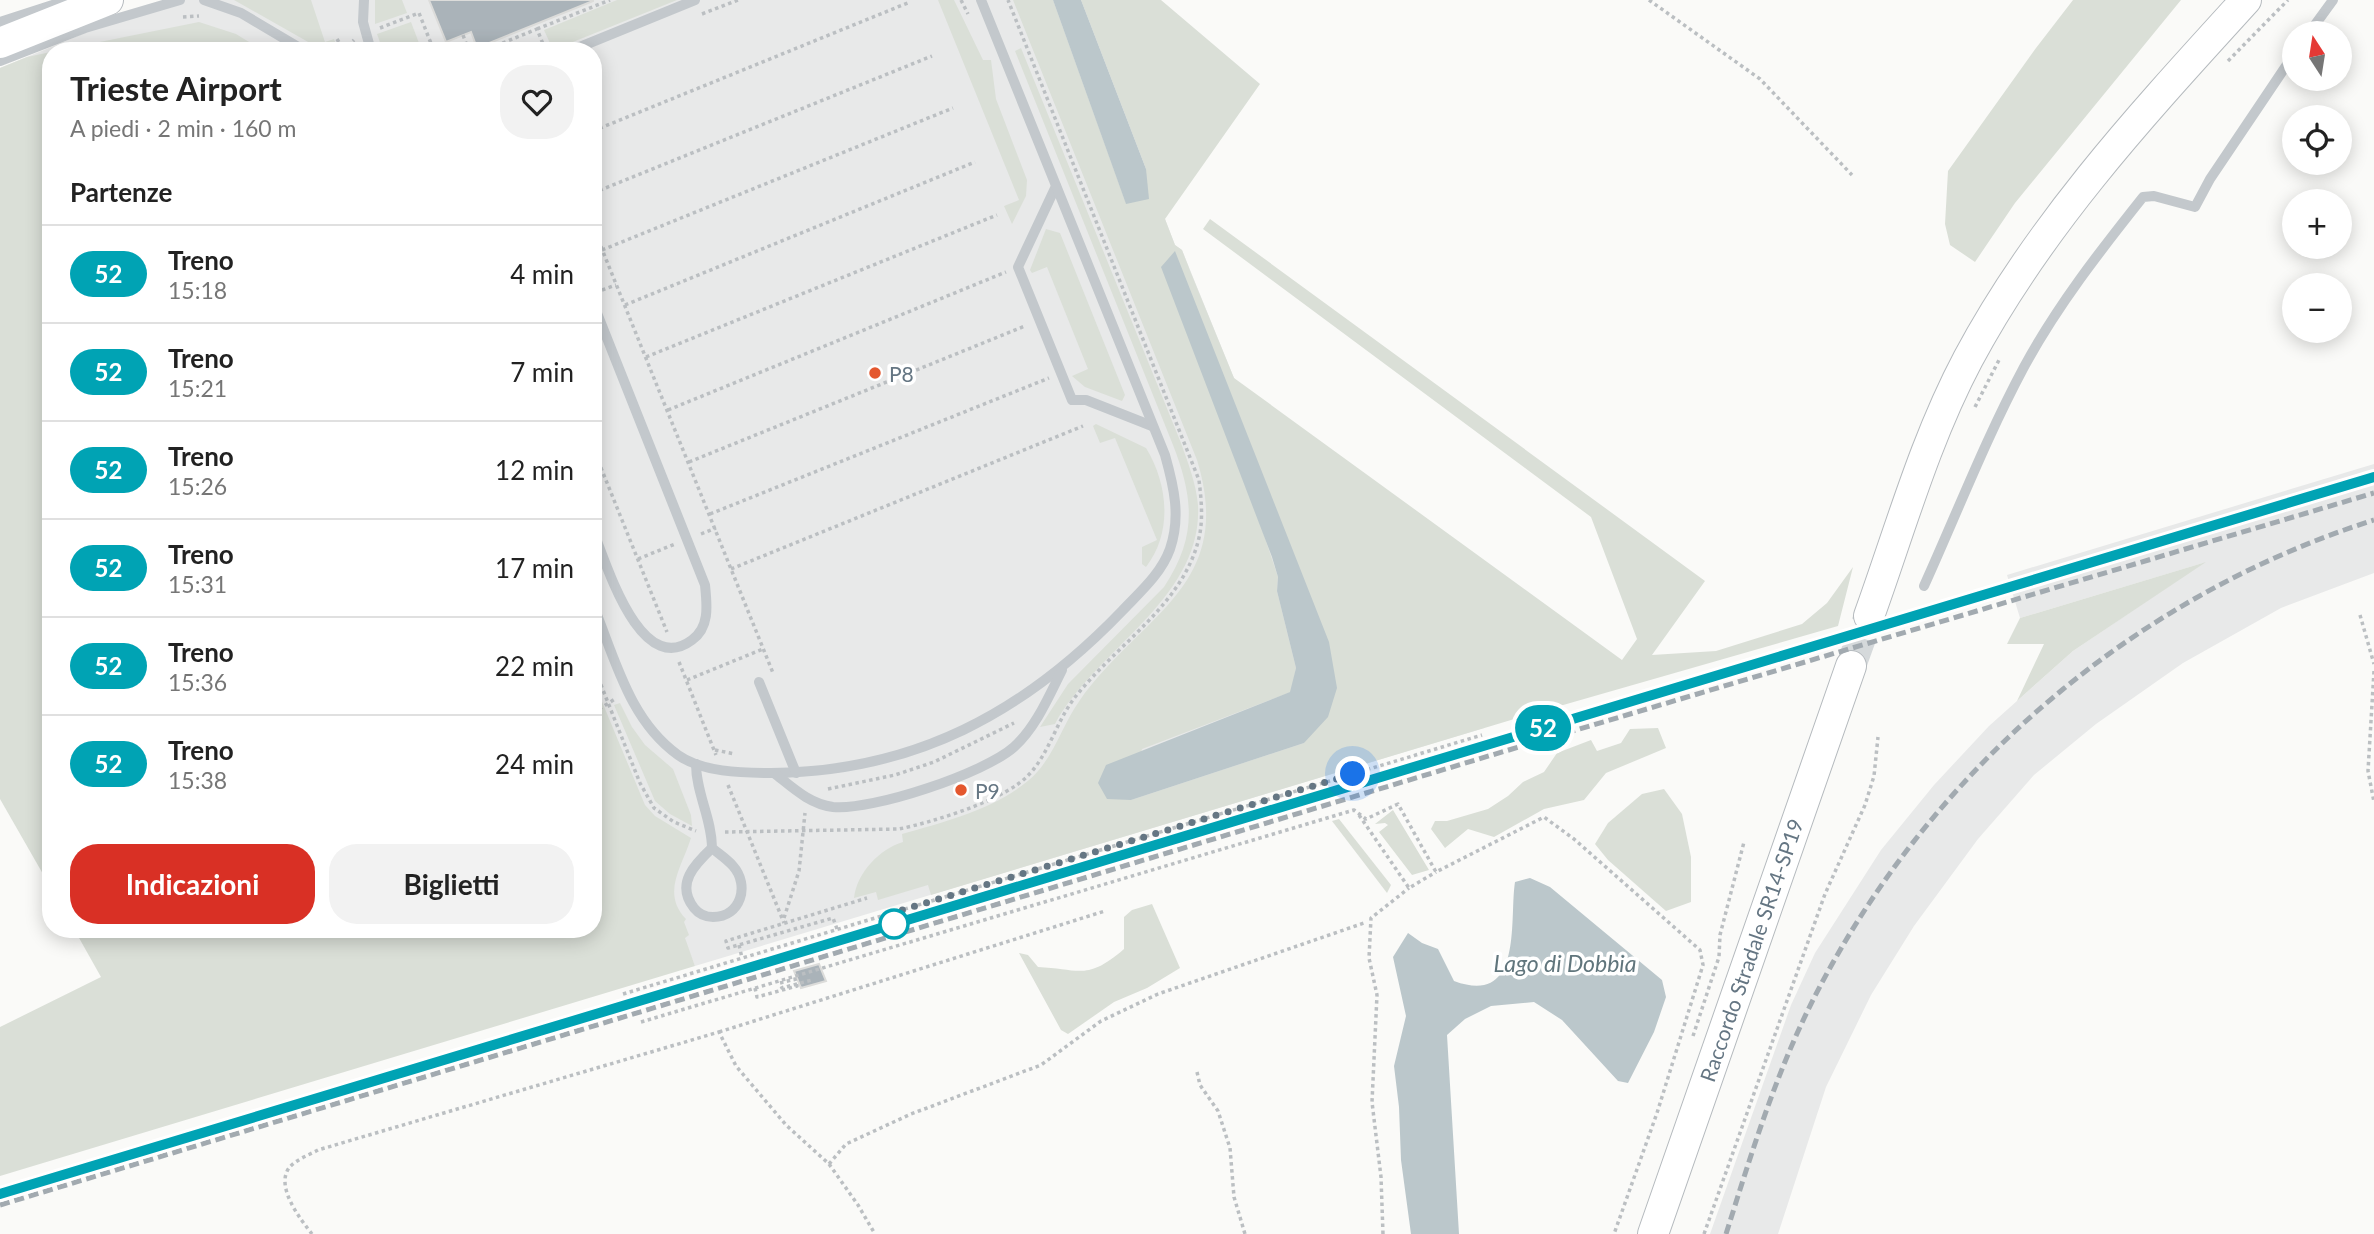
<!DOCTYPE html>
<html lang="it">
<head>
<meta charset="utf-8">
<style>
  :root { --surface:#fff; --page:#f2f2f2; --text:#222; --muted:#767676; --line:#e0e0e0; --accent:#d93025 }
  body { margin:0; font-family:Lato,sans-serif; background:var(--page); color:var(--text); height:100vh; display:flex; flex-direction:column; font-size:26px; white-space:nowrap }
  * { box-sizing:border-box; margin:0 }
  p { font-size:23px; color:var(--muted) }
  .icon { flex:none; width:38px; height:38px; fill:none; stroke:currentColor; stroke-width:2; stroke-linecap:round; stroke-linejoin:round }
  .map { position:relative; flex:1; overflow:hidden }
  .drawer { position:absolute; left:42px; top:42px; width:560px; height:896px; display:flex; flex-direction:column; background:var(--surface); border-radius:28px; box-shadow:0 4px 18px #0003 }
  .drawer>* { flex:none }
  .badge { padding:0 14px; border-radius:23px; font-size:24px; line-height:46px }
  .needle { width:46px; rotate:348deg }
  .buttons { position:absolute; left:2282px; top:21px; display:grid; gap:14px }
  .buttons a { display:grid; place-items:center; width:70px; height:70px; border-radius:50%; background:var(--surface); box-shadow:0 4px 18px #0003; font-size:35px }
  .you { position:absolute; width:35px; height:35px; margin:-18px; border:5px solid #fff; border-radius:50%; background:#1a73e8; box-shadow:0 0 0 10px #1a73e833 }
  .map>.badge { position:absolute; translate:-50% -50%; box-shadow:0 0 0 4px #fff }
  h2 { padding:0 28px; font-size:26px; line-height:63px }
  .round { display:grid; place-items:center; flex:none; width:74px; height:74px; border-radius:28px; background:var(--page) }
  .headline { display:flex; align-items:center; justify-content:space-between; height:119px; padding:0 28px }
  h1 { font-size:33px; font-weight:700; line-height:52px }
  .action { display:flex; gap:14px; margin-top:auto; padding:14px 28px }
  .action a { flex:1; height:80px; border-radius:28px; background:var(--accent); color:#fff; font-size:28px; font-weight:700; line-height:80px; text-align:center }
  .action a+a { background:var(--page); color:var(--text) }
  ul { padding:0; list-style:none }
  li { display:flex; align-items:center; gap:21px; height:98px; padding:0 28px; border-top:2px solid var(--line) }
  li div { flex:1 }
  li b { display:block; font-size:26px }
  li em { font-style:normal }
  li .badge { min-width:77px; font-weight:700; text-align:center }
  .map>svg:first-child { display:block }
  .built { fill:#e8e9e9 }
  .green { fill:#dadfd7; fill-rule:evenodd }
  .water { fill:#bbc7cb }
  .building { fill:#aab3b9; stroke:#dcdcda; stroke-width:2 }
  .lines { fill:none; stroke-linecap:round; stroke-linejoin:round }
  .primary-tunnel { stroke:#d5d9db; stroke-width:30; stroke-dasharray:30 15; stroke-linecap:butt }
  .primary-casing { stroke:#b5babe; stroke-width:32 }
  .path { stroke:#bbbfc2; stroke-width:3.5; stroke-dasharray:3.5 3.5; stroke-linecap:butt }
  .lane { stroke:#c3c8cc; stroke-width:10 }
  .primary { stroke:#fff; stroke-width:30 }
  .rail { stroke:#a2aab0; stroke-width:5; stroke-dasharray:10 5; stroke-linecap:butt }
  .line-casing { stroke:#fff; stroke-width:16 }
  .line { stroke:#00a3b4; stroke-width:10 }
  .walk { stroke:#657683; stroke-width:7; stroke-dasharray:0 12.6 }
  .poi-dot { fill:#e4572e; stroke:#fff; stroke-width:2.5 }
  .stop-dot { fill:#fff; stroke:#00a3b4; stroke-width:3.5 }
  .labels { text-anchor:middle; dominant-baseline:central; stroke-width:7; stroke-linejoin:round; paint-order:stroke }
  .poi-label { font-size:21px; fill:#657683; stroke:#fff; text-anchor:start }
  .street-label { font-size:21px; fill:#657683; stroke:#fff }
  .water-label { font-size:23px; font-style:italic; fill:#60757c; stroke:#fff }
</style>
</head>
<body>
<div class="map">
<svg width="2374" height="1234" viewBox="0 0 2374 1234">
  <rect width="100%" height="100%" fill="#fafaf8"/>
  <g class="built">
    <path d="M165,0H1081L1175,245L1182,250L1234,378L1484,728L695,966L593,711V51H51V70L0,84V68Z"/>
    <path d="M2374,464V573L2281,608L2183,663L2096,724L2034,775L1978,839L1914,926L1871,995L1826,1087L1778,1234H1710L1791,1005L1815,953L1881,850L1934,785L1989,726L2073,651L2203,563L2020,618L2007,575Z"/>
  </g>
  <g class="green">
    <path d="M234,0H311L325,42L334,39L339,51H324Z"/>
    <path d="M375,0H402L407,13L375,24Z"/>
    <path d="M617,0H677L553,50L544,30Z"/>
    <path d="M938,0H954L983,60H991L996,99L1027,180L1026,196L1012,224L1004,206L1019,200Z"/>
    <path d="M1013,0H1053L1126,203L1146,169L1081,0H1161L1260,84L1165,219L1175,245L1182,250L1191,273L1234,378L1622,660L1637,639L1591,517L1203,229L1210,219L1705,581L1652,655L1716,651L1802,624L1827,603L1853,567L1838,626L1511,720L931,895L928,885L878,900L876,892L854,898C857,872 880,849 903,842L902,834C944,822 995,809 1029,780C1053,760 1062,725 1080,700C1141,614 1236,587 1197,460ZM1253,502L1336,688L1304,743L1131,800L1142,749L1291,692L1296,668L1277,591L1278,577Z"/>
    <path d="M2073,0H2181L2015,203L1975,262L1950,245L1945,224L1948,171L2036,48Z"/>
    <path d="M199,22L236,34L264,51H55Z"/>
    <path d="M411,22L422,51H383L377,34Z"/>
    <path d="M1021,48L1181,443C1188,463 1196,483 1198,505C1203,599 1096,649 1055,724L1040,727L1068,684L1164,587C1197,537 1194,499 1173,445L1015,51Z"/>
    <path d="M51,52V888L0,799V68L27,57Z"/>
    <path d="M1046,229L1060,233L1125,395L1122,401L1085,387L1072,376L1088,369L1047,267L1032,273L1030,270Z"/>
    <path d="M1096,424L1146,448C1168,484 1173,532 1146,567L1142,564V547L1157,540L1115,438L1100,443L1093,426Z"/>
    <path d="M2206,562L2073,651L2017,701L2044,644H2007L2020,618Z"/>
    <path d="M593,680L645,805L655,816L691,838C682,867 661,893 686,919L684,922L689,935L685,938L695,966L0,1176V1027L101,977L74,929H593Z"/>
    <path d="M620,703L632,727L645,745L673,769L691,815L692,826L670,814L655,801L614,705Z"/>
    <path d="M1658,728L1666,748L1606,773L1584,800L1544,809L1494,837L1468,829L1445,848L1431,829L1435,821H1447L1488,809L1508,796L1523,782L1544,772L1557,753L1591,740L1597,751L1621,743L1630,729Z"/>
    <path d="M1664,789L1682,814L1691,857V902L1666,911L1608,860L1595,844L1608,823L1642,794Z"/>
    <path d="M1393,810L1429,870L1412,875L1379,832L1388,825L1385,823L1375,824Z"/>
    <path d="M1339,819L1391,885L1387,893L1332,821Z"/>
    <path d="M1152,904L1180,968L1147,988L1114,1002L1068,1034L1061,1030L1019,953L1028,955L1038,967C1080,969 1087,981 1124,949V917L1132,910Z"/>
  </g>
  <g class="water">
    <path d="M1053,0H1081L1146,169L1149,199L1126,204Z"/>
    <path d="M1175,251L1329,642L1337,688L1328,717L1304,743L1131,800L1107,799L1098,783L1106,765L1290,692L1296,668L1277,591L1278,577L1272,557L1161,267Z"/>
    <path d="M1530,878L1550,887L1662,980L1666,997L1654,1032L1628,1083L1618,1081L1562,1020L1534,1002L1491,1006L1465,1019L1447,1035L1459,1234H1411L1401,1160L1399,1107L1394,1066L1406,1016L1393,957L1408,933L1422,943L1438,949L1454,981C1524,1007 1509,920 1515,882Z"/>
  </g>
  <g class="building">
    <path d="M429,0H593V1L477,48L471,32L446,42Z"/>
    <path d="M819,964L826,981L801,988L794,971Z"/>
  </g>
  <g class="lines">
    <path class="primary-tunnel" d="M1851,666L1869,616"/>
    <g class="primary-casing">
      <g id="primary">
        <path d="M0,43L108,0"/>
        <path d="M1869,616C1900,530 1925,440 1968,359C2040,224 2144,112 2246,0"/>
        <path d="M1653,1234L1851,666"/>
      </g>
    </g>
    <g class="path">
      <path d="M961,0L968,14"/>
      <path d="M1649,0L1760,79L1852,175"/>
      <path d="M702,14L738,0"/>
      <path d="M183,17L199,16"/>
      <path d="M380,28L419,13L434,51"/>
      <path d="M537,29L610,0"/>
      <path d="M463,35L469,51"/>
      <path d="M337,39L343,49"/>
      <path d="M343,51L354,40"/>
      <path d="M483,51L537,29L545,49"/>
      <path d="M2228,61L2288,0"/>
      <path d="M593,131L910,2"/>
      <path d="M593,193L932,56"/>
      <path d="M593,227L773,673"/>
      <path d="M602,250L953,108"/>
      <path d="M602,290L616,285"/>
      <path d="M625,305L975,162"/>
      <path d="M646,357L997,215"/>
      <path d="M1975,407L2000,358"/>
      <path d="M668,410L1006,272"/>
      <path d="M593,448L667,632"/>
      <path d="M689,462L1025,326"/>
      <path d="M710,514L1049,378"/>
      <path d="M701,534L716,528"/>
      <path d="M638,559L675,544"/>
      <path d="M731,569L1083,426"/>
      <path d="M2360,615L2374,664"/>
      <path d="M679,662L716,755"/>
      <path d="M593,665L640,783L654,808L674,822L696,831"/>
      <path d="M2374,671L2368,771L2374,802"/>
      <path d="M687,680L763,649"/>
      <path d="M593,713L615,699"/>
      <path d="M715,750L735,754"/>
      <path d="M728,785L784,923"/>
      <path d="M828,789L895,775L934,762L1014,723"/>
      <path d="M1359,815L1409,888L1436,872"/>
      <path d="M725,832L899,829C933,822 990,804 1018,784C1048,763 1054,723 1076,696C1118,643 1187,602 1200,533C1203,515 1201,497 1199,480L1008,0"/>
      <path d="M784,918L799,871L805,813"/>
      <path d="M837,929L833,918L728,948L726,941L867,898"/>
      <path d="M739,945L742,958"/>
      <path d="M755,988L757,997L797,986L795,979L780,983L782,988L812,980"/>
      <path d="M623,994L1482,735"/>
      <path d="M641,1022L1354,810L1366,819L1398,804L1436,872L1544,817L1574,839L1700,950L1703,965L1657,1113L1614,1234"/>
      <path d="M719,1032L1105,911"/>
      <path d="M1693,1036L1719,957L1720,935L1744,842"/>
      <path d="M1197,1072L1200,1085L1218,1111L1230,1148L1234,1197L1245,1234"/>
      <path d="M829,1164L846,1144L911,1114L1041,1065L1101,1021L1158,994L1364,923"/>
      <path d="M312,1234C301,1220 275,1187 289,1168C295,1160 309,1155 318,1150L719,1032L736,1066L786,1125L829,1164L858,1205L875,1234"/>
      <path d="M1383,1234L1381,1177L1372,1102L1377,995L1369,958L1371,918L1409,888"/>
      <path d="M1704,1234L1825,894L1865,805L1874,776L1878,737"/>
    </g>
    <g class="lane">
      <path d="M204,0L241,13L305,51"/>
      <path d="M364,0L363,22L371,51"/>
      <path d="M0,22L68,0"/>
      <path d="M2309,33L2333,0"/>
      <path d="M570,51L695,0"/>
      <path d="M0,61L85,28L180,0"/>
      <path d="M1056,186L1018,267L1072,400H1086L1152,426"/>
      <path d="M593,303L705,585C707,605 710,627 692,640C640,679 606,562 593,531"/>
      <path d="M1924,586C1957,513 1986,438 2024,367C2057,306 2100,251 2143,197L2154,196L2195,207L2210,179L2294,54"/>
      <path d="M593,605C615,658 629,720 678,755C702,772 741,773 771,773C914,772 1024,713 1122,611C1140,592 1161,574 1170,549C1181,517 1174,487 1165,455L981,0"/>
      <path d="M759,682L796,773"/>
      <path d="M696,764C696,793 712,819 712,848C695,864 675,884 694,908C698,913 705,917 713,917C741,917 750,885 733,866C727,859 719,854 712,848"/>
      <path d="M774,773C792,787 809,804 833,807C872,811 985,773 1014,747C1036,727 1049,696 1062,670"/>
    </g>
    <use href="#primary" class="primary"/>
    <g class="rail">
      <path d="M0,1194L2374,477"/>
      <path d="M0,1205L1492,755L2374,493"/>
      <path d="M1726,1234C1750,1158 1773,1082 1808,1010C1921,779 2128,598 2374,520"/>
    </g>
  </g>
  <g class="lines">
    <g class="line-casing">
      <path id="line" d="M0,1194L2374,477"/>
    </g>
    <use href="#line" class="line"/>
    <path class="walk" d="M894,924L889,914L1353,774"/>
  </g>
  <g class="poi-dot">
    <circle cx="875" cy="373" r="7"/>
    <circle cx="961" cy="790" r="7"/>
  </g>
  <circle class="stop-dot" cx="894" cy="924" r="14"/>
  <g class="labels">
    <g class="poi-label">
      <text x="889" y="373">P8</text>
      <text x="975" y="790">P9</text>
    </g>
    <g class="street-label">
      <text transform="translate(1751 950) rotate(-71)">Raccordo Stradale SR14-SP19</text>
    </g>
    <g class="water-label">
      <text x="1565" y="963">Lago di Dobbia</text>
    </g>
  </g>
</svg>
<div class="buttons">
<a><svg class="needle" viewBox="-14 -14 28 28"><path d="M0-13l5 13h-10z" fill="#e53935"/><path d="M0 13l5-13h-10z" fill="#767676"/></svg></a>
<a><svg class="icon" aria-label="locate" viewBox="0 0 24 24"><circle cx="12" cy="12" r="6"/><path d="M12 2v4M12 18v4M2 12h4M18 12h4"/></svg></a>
<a>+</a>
<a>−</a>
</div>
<div class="you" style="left:1353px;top:774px"></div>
<b class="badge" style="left:1543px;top:728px;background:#00a3b4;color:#fff">52</b>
<section class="drawer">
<div class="headline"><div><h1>Trieste Airport</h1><p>A piedi · 2 min · 160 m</p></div><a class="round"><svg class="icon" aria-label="heart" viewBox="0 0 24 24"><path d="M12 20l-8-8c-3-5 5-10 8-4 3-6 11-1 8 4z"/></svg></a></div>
<h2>Partenze</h2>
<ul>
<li><span class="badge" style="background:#00a3b4;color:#fff">52</span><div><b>Treno</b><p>15:18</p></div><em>4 min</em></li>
<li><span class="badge" style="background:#00a3b4;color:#fff">52</span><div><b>Treno</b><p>15:21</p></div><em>7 min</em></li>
<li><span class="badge" style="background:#00a3b4;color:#fff">52</span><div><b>Treno</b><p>15:26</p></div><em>12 min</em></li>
<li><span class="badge" style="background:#00a3b4;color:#fff">52</span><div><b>Treno</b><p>15:31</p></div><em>17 min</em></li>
<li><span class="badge" style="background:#00a3b4;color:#fff">52</span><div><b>Treno</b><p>15:36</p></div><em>22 min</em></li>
<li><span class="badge" style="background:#00a3b4;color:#fff">52</span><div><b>Treno</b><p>15:38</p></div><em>24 min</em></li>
</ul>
<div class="action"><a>Indicazioni</a><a>Biglietti</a></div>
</section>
</div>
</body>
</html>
